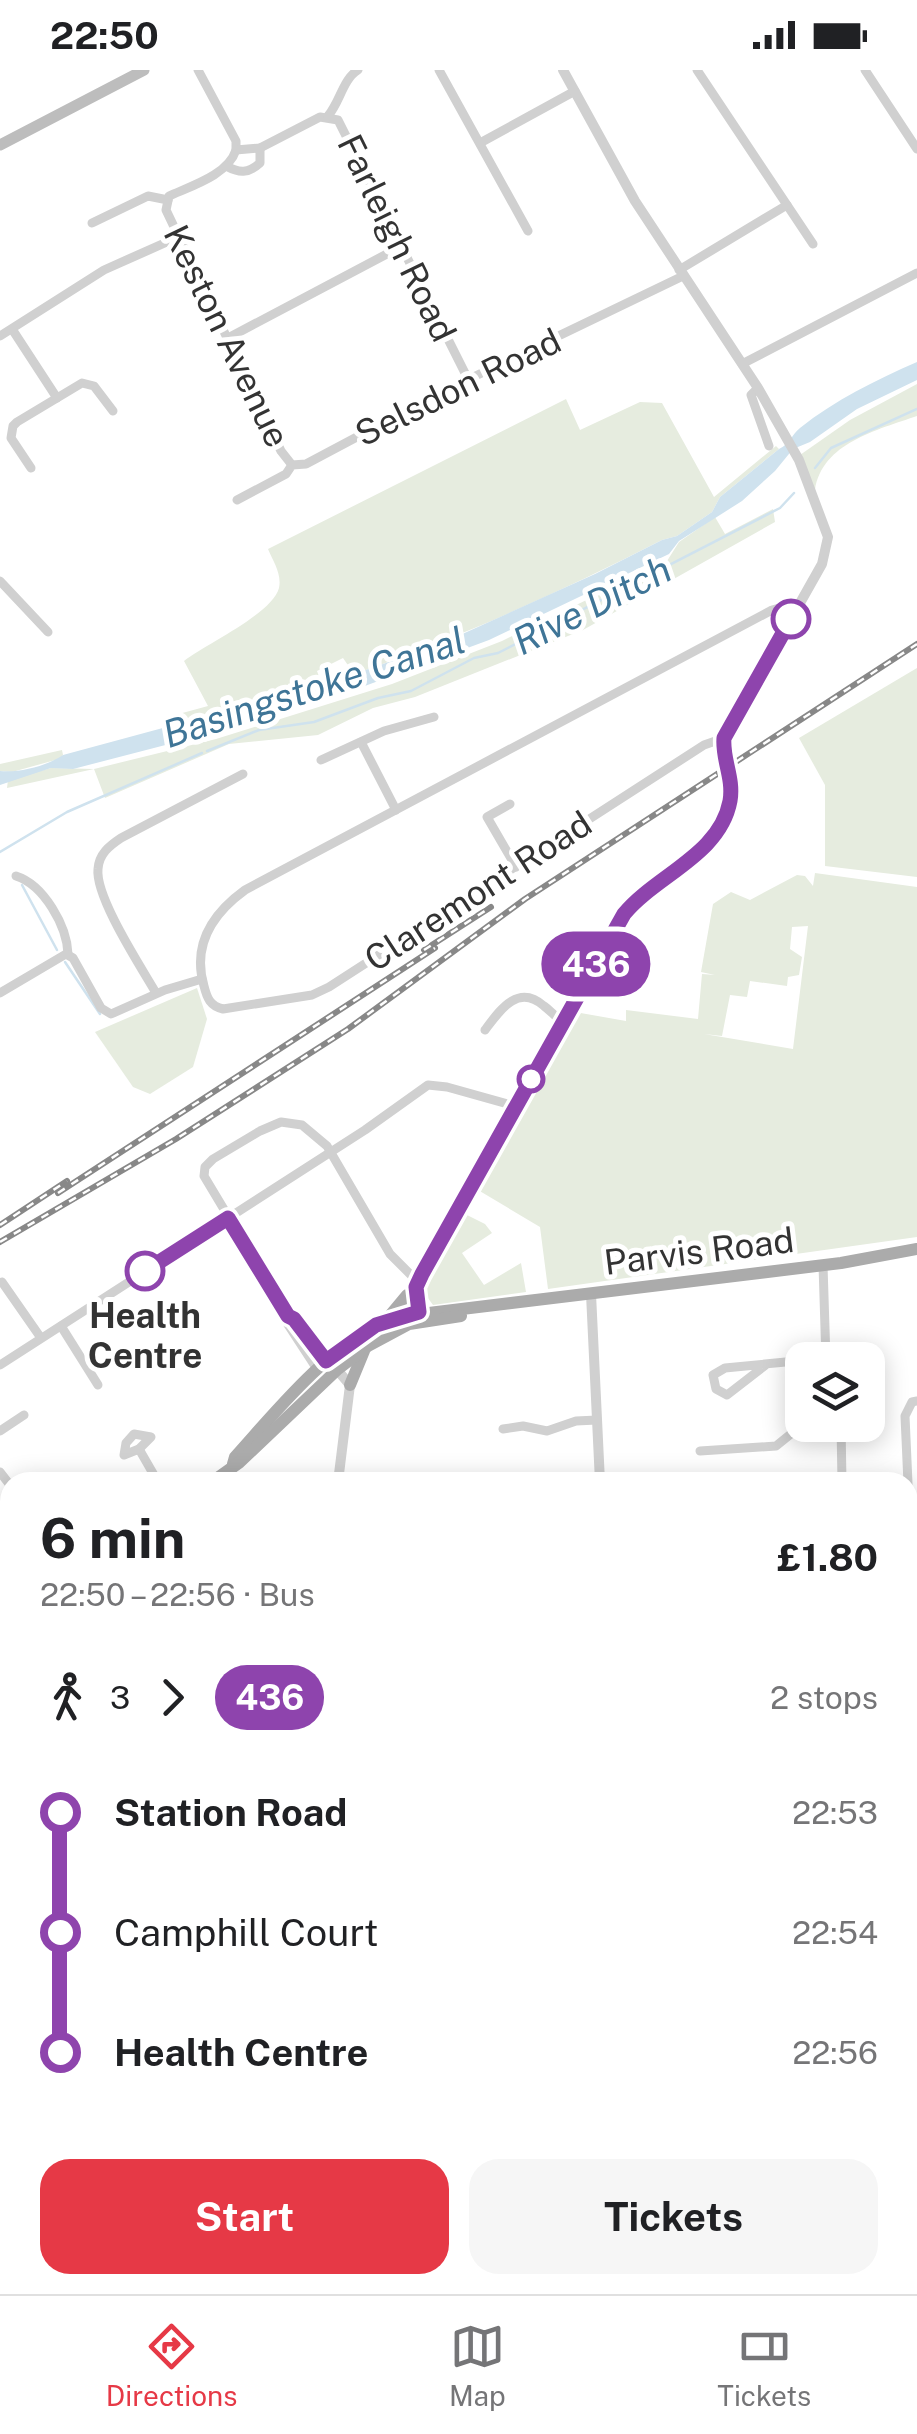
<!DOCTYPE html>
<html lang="en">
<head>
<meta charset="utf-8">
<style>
  :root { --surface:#fff; --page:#f6f6f6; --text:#202124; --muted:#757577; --line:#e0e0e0; --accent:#e63946 }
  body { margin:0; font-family:"Public Sans",sans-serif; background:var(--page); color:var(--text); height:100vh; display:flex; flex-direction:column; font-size:38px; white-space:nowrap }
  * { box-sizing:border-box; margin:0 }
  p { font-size:32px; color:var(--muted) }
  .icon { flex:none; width:55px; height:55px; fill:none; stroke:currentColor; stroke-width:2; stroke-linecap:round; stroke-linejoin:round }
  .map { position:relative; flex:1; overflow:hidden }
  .sheet { position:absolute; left:0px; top:1402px; width:918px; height:822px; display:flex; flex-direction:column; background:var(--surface); border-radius:30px 30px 0 0; box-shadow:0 5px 25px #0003 }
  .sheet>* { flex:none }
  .badge { padding:0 20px; border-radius:32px; font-size:35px; line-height:65px }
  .fabs { position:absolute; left:785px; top:1272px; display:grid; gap:20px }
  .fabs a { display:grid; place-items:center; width:100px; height:100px; border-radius:20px; background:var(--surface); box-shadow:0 5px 25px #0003; font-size:50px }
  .map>.badge { position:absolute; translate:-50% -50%; box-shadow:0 0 0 5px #fff }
  .legs { display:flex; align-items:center; gap:15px; height:110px; padding:0 40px; font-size:32px }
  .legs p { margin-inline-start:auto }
  .head { display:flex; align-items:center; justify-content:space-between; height:170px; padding:0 40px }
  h1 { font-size:55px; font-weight:700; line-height:75px }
  .cta { display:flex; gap:20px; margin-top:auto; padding:20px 40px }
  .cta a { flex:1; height:115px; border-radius:30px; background:var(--accent); color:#fff; font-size:40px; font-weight:700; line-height:115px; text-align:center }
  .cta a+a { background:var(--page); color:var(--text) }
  ul { padding:0 40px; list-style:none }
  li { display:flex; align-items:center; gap:35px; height:120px; font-size:38px }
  li i { display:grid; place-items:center; width:15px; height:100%; margin:0 12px; background:currentColor }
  li i::after { content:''; width:25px; height:25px; margin:-12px; border:8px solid; border-radius:50%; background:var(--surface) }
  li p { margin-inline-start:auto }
  li:first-child i { background:linear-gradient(#0000 50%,currentColor 0) }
  li:last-child i { background:linear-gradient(currentColor 50%,#0000 0) }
  .status { display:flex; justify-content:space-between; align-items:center; height:70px; padding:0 50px; background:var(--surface); direction:ltr }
  .status svg { height:28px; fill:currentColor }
  .dock { display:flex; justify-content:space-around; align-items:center; height:140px; border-top:2px solid var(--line); background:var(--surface); font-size:28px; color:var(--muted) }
  .dock a { display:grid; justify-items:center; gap:5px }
  .dock .current { color:var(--accent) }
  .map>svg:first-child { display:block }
  .green { fill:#e6ecdf; fill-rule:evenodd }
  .water { fill:#cfe2ee }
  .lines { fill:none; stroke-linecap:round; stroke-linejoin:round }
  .stream { stroke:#cfe2ee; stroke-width:2.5 }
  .minor { stroke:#d0d0d0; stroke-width:9 }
  .tertiary { stroke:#d0d0d0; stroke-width:10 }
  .secondary { stroke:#bdbdbd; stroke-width:11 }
  .primary { stroke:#ababab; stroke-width:12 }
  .rail-casing { stroke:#888; stroke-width:6 }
  .rail { stroke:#fff; stroke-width:2.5; stroke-dasharray:8; stroke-linecap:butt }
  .line-1-casing { stroke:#fff; stroke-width:22 }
  .line-1 { stroke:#8e44ad; stroke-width:15 }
  .stop-1-dot { fill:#fff; stroke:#8e44ad; stroke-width:5 }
  .labels { text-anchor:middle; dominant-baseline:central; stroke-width:10; stroke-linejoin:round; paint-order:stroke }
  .street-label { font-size:35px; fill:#333; stroke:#fff }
  .stop-label { font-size:35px; font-weight:bold; fill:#333; stroke:#fff }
  .water-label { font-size:38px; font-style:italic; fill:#3f7597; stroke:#fff }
</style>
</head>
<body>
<div class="status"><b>22:50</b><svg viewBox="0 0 49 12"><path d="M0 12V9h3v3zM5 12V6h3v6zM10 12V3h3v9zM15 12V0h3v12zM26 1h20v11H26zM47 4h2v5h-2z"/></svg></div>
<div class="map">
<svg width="917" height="2224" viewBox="0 0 917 2224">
  <rect width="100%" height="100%" fill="#fff"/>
  <g class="green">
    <path d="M917,314V346C877,360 822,373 815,420L800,385L850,350Z"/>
    <path d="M566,329L580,360L640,332L662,333L714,427L776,376L779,379L720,427L712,442L677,466L662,470C562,521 460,568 354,604L343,588L317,601L322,615L169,657L175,645L208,636L184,591C206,574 272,544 279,518C282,504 273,491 268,479Z"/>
    <path d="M773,439L775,452L583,560L415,627L373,638L318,665L229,674L105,728L94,699L7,718L8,710L51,698L94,699L216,669L392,614L502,571L667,491L679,472L715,447L725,464Z"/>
    <path d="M917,598V807L825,796V715L799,668Z"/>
    <path d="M62,680L63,685L59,689L12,702L0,701V694Z"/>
    <path d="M815,803L917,817V1167L548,1219L540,1157L478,1120L575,942L626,951V940L698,949L702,904L715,905L701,902L713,834L731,822L750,830L797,805L805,806L813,816ZM808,856L793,979L704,964L722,966L730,925L747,927L750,911L787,916L788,907L799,905L802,887L790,879L792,857Z"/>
    <path d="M197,918L207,949L193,997L150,1024L133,1017L95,962Z"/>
    <path d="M467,1145L485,1154L492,1163L462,1183L484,1215L521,1193L526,1222L433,1235L425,1224V1215Z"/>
    <path d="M917,1985V2224H878L883,2215H908V1988Z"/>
    <path d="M500,2215H751L687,2224H501Z"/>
  </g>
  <path class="water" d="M917,292V310L857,339L810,372L793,379L775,401L742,431L679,471L669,484L489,570L354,620L204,665L73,699L51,698L0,715V701C19,703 47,696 63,685L322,615L438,575L595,504L662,470L677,466L712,442L720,427L779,379C791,373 791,365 800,358C835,330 876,310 917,292Z"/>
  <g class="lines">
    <g class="stream">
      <path d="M815,398L831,378L917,339"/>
      <path d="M207,681L259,660L314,652L378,628L411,621L474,588L498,583L780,438L794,423"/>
      <path d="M0,782L67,742L202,683"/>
      <path d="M22,815L57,880"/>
      <path d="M65,892L100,944"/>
    </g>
    <g class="minor">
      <path d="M198,0L236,71V80L260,78L320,47L338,50L468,309"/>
      <path d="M439,0L528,161"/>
      <path d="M697,0L813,174"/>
      <path d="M865,0L917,79"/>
      <path d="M328,46C340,32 343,9 358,0"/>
      <path d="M480,73L575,21"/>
      <path d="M236,80C228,105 191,116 169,126L166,140L281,381L292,395"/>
      <path d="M226,96C239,103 248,104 260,93V78"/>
      <path d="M92,153L148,126L168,130"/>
      <path d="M679,200L787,135"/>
      <path d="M12,259L57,328"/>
      <path d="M0,266L104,200L178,167"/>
      <path d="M228,268L402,176"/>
      <path d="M742,294L917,203"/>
      <path d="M758,318L751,325L769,376"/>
      <path d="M31,398L11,368L13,356L17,352L82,313L94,316L113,341"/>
      <path d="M237,430L286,404L292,395L306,394L434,326L683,206"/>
      <path d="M0,511L48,562"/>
      <path d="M724,668L704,675L329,917L312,925L223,939C210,936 207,928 204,916C192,875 212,844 245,820L772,540L783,537L796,540"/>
      <path d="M361,672L396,740"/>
      <path d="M321,690L384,661L434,647"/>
      <path d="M510,734L487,747L516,797"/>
      <path d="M16,806C44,815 67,856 68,884"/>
      <path d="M0,923L66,884L73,888L101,938L111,944L165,920L202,909"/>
      <path d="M156,923C141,897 95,827 98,799C99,784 109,776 121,768L243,704"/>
      <path d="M485,960C500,940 518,913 544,936C551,941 555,947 563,952"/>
      <path d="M823,1195L826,1290"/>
      <path d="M2,1212L41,1268"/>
      <path d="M288,1246L287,1253L317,1299"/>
      <path d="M61,1256L98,1315"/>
      <path d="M327,1291L294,1249L288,1246L204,1106L205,1097L213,1089L260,1061L281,1052L302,1055L327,1076L390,1184L414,1208"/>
      <path d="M767,1294L727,1325L716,1319L713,1305L725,1298L796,1291L828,1281"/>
      <path d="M0,1295L365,1060L428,1015L447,1017L515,1036"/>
      <path d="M917,1331L912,1332L905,1346L911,1481L917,1492"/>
      <path d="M841,1355L842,1412"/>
      <path d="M503,1359L523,1356L547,1361L576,1351L597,1350"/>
      <path d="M0,1361L24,1345"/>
      <path d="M134,1364L151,1367L139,1379L124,1385L126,1373Z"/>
      <path d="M139,1379L158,1412"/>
      <path d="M700,1381L776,1376L802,1355"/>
      <path d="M0,1402L10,1415"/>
      <path d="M0,1514L10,1505"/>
      <path d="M908,1622L917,1621"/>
      <path d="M908,1729L917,1728"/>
      <path d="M908,1929L917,1923"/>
      <path d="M0,2079L10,2078"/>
      <path d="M217,2224L218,2215"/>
    </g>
    <g class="tertiary">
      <path d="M591,1224L600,1412"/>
      <path d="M419,1249L416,1217L418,1211L624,844L642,824L696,784L723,752L729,736L731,714L724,668L822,494L828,467L799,390L758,318L635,131L563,0"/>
      <path d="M334,1296L350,1315L338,1412"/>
      <path d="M492,2215V2224"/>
    </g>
    <path class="secondary" d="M0,75L144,0"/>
    <g class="primary">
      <path d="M387,1249L407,1225"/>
      <path d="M350,1315L364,1281"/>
      <path d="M233,1394L235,1387C282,1335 329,1274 396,1247L841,1193L917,1179"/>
      <path d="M212,1412L240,1392L338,1299L368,1276L409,1254L461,1246"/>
      <path d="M0,1607L10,1598"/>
    </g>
    <g class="rail-casing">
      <g id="rail">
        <path d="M424,880L491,837"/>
        <path d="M58,1123L435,878"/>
        <path d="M0,1155L67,1111"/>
        <path d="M0,1172L176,1069L348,959L525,829L917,574"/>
      </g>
    </g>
    <use href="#rail" class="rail"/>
  </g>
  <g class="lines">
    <g class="line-1-casing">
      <path id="line-1" d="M145,1201L228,1148L288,1246L294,1249L326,1291L376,1255L419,1242L416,1217L422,1204L624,844C656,805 720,785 730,731C734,708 722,689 724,668L791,549"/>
    </g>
    <use href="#line-1" class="line-1"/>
  </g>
  <g class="stop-1-dot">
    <circle cx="791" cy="549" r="18"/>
    <circle cx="531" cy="1009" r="12"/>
    <circle cx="145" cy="1201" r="18"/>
  </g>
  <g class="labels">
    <g class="street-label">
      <text transform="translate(397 168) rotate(64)">Farleigh Road</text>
      <text transform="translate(227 266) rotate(64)">Keston Avenue</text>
      <text transform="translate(458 317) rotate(-26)">Selsdon Road</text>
      <text transform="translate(478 821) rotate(-33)">Claremont Road</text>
      <text transform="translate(699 1181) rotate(-7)">Parvis Road</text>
    </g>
    <g class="stop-label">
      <text x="145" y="1245">Health<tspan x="145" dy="40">Centre</tspan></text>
    </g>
    <g class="water-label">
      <text transform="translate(592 535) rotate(-27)">Rive Ditch</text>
      <text transform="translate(314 617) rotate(-18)">Basingstoke Canal</text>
    </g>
  </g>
</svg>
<div class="fabs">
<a><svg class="icon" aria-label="layers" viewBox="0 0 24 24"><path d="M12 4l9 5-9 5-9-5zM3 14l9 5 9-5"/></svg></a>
</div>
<b class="badge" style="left:596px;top:894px;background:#8e44ad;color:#fff">436</b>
<section class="sheet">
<div class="head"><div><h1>6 min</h1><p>22:50 – 22:56 · Bus</p></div><b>£1.80</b></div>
<div class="legs"><svg class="icon" aria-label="walk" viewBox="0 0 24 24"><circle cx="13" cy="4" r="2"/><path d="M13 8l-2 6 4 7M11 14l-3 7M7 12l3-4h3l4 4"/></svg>3<svg class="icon" aria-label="forward" viewBox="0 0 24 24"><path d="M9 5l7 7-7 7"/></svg><b class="badge" style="background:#8e44ad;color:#fff">436</b><p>2 stops</p></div>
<ul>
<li><i style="color:#8e44ad"></i><b>Station Road</b><p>22:53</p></li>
<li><i style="color:#8e44ad"></i><span>Camphill Court</span><p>22:54</p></li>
<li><i style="color:#8e44ad"></i><b>Health Centre</b><p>22:56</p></li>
</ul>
<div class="cta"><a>Start</a><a>Tickets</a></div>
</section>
</div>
<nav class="dock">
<a class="current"><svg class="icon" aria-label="directions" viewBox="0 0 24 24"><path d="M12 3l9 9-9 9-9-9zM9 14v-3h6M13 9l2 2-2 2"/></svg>Directions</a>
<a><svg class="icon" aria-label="map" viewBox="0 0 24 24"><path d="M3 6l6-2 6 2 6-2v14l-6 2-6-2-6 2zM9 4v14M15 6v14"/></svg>Map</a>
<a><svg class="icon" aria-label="tickets" viewBox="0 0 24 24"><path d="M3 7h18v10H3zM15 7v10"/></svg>Tickets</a>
</nav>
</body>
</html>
